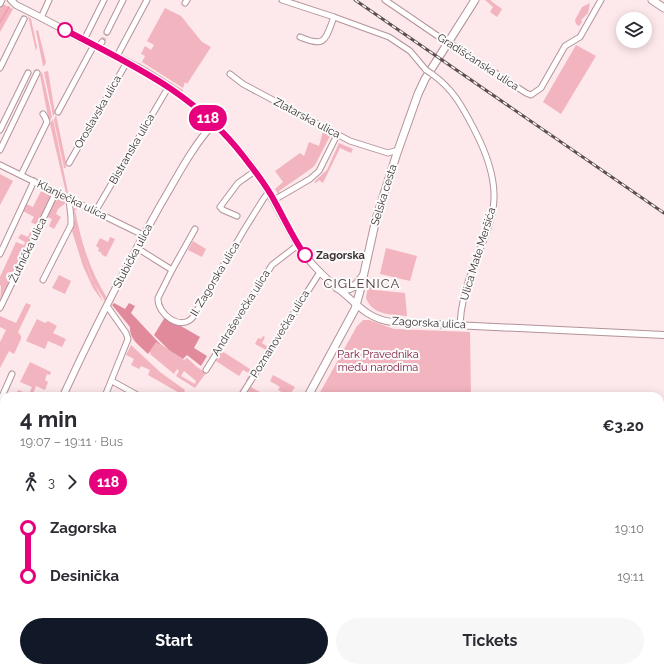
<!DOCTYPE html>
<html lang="en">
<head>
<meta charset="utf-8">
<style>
  :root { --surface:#fff; --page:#f7f7f7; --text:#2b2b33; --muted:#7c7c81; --accent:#111827 }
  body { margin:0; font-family:Raleway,sans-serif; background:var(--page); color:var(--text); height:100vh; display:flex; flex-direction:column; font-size:15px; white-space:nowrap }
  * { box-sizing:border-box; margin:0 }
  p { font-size:13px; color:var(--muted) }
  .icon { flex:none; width:22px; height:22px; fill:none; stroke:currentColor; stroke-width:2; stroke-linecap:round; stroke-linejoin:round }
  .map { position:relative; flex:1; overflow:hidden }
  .details { position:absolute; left:0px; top:392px; width:664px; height:280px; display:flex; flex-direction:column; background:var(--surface); border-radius:12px 12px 0 0; box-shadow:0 2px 10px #0003 }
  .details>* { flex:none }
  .badge { padding:0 8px; border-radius:13px; font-size:14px; line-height:26px }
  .tools { position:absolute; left:616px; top:12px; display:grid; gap:8px }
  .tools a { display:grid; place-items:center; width:36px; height:36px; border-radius:50%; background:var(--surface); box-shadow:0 2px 10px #0003; font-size:20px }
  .map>.badge { position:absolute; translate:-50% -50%; box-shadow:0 0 0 2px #fff }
  .legs { display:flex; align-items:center; gap:6px; height:44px; padding:0 20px; font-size:13px }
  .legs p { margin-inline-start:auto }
  .summary { display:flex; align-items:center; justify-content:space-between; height:68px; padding:0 20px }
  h1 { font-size:22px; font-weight:700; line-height:30px }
  .action { display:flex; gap:8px; margin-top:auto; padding:8px 20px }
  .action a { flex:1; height:46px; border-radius:24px; background:var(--accent); color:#fff; font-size:16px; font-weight:700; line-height:46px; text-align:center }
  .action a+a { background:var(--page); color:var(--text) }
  ul { padding:0 20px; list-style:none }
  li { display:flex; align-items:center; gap:14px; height:48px; font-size:15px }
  li i { display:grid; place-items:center; width:6px; height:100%; margin:0 5px; background:currentColor }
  li i::after { content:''; width:10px; height:10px; margin:-5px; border:3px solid; border-radius:50%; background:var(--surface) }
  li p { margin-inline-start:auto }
  li:first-child i { background:linear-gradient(#0000 50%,currentColor 0) }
  li:last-child i { background:linear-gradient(currentColor 50%,#0000 0) }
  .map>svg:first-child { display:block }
  .green { fill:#f2b4bf; fill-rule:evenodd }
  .forest { fill:#e08a9c }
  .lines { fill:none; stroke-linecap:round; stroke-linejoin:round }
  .stream { stroke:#f39cad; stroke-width:1.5 }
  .minor-tunnel { stroke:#d7c3c6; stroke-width:5; stroke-dasharray:5 2.5; stroke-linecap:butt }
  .minor-casing { stroke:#b39398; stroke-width:7 }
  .tertiary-casing { stroke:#b39398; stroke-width:8 }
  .secondary-casing { stroke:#b39398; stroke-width:9 }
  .minor { stroke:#fff; stroke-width:5 }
  .tertiary { stroke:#fff; stroke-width:6 }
  .secondary { stroke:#fff; stroke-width:7 }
  .rail-casing { stroke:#5c4d4f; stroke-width:3 }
  .rail { stroke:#fbfbfb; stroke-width:1.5; stroke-dasharray:4.5; stroke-linecap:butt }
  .minor-bridge-casing { stroke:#b39398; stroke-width:7; stroke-linecap:butt }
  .minor-bridge { stroke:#fff; stroke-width:5 }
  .line-1-casing { stroke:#fff; stroke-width:9 }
  .line-1 { stroke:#e6007e; stroke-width:6 }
  .stop-1-dot { fill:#fff; stroke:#e6007e; stroke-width:2 }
  .labels { text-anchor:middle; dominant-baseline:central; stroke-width:4; stroke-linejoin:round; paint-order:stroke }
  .street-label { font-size:11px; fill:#3d3032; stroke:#fbfbfb }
  .stop-label { font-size:11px; font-weight:bold; fill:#3d3032; stroke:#fbfbfb; text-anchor:start }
  .park-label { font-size:11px; fill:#7b1638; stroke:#fbfbfb }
  .quarter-label { font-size:13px; letter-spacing:1px; fill:#4c3237; stroke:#fbfbfb }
</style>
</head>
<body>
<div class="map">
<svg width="664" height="672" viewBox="0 0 664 672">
  <rect width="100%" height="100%" fill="#fde8eb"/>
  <g class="green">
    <path d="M485,0H491V1L502,9L497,17L490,12L493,7Z"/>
    <path d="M590,3L588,13L581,20L582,22L579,26L576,24L575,20L582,7Z"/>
    <path d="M3,4L13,9L0,32V9Z"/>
    <path d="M165,8L181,16L202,42L211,47L187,84L185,82L183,88L142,62L145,56L141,54L145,46L151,50L154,45L147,41Z"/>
    <path d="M28,16L31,19L37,47L36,51Z"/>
    <path d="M38,30L46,62L44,66H43L36,31Z"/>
    <path d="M576,45L596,56L561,114L543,102Z"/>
    <path d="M137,63H139L183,90V93L157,75Z"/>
    <path d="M48,71L55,113L53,116L44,72Z"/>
    <path d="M42,72L52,117L49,122L40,75Z"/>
    <path d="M56,115L66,162L65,163L66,168H64L54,120Z"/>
    <path d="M53,119L67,188L68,193H66L50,124Z"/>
    <path d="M323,131L330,136L315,165L312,168L279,191L280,194L279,195L275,189L283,182L275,171L300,153L304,156L309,142L319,146Z"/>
    <path d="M339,143L353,149L351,153L340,148L321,187L323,183L319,180L316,183L314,182L327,170Z"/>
    <path d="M0,174L13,181L0,205Z"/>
    <path d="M42,189L53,194L38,226L31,222L34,217L23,211L26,204L33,207Z"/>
    <path d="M56,196L67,202L58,209L56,214L61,217L54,229L49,226L52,219L46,216Z"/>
    <path d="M74,208L78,209L75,210C81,242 90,271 107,298L105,301L91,278L82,251L91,277L104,303L93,288L83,266L72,231L73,227L72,219L75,222Z"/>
    <path d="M31,230L35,232L0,304L1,286L0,285V277L16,242L24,245L25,242L18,238L21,234L28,237Z"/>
    <path d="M110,237L115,239L106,257L101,254L102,253L98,251L99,248L96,246L100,238L108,242Z"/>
    <path d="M193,241L206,249L202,257L188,250Z"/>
    <path d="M386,248L417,256L410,281L380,274Z"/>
    <path d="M59,275L71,281L65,294L52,288Z"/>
    <path d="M368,286L375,287V290L405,293L407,316C392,315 372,315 366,298Z"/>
    <path d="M26,303L31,305L18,332L21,336V339L14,354L9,351L0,368V342L6,330L0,327V316L16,323Z"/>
    <path d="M37,319L45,323L48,321L57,326L53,333L66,339L62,347L48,341L45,349L26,341Z"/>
    <path d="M363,320H369L394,329L470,332L471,396H318L357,326Z"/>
    <path d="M263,336L265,337L262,343L268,347L266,350L255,344L258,338L261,339Z"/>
    <path d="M156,341L184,360L187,358L197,367L206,373L195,388L176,376L179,371L177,369L174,374L150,354L151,353L149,352ZM184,371L196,381L195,384L181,376Z"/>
    <path d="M131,345L160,372L185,390L183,395L148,375L150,370L141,366L139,369L131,365L134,359L126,355Z"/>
    <path d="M222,351L253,371L247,381L246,380L250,374L243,370L239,376L216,361Z"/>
    <path d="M30,362L51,372L50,375L47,374L45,380L48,382L45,390L36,386L33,394H31L30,396L16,395L18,390L29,394L32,387L20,382Z"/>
    <path d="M273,375L295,387L291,393L289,392L287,395L278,390L280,387L270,381Z"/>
    <path d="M251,387L265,395L267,396H250L247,394Z"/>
    <path d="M660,563L664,565V672H566L559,670L558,672C555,672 551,671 548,670L547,672H532L535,668H660Z"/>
    <path d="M139,668H169L168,672H148Z"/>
    <path d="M187,668H207L209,669L207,672H192Z"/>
    <path d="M220,668H246L253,671V672H218Z"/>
  </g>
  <g class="forest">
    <path d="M114,303L125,309L129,303L135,306L131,313L161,345L156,342L148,354C140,346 129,339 130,327L112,305Z"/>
    <path d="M165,317L200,337L194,348L207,356L201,366L187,355L183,359L169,350L154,335Z"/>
  </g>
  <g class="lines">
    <path class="stream" d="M0,22L9,7"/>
    <path class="minor-tunnel" d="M102,42L107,32"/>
    <g class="minor-casing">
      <g id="minor">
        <path d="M282,0L334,17L389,37L410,51L426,70"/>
        <path d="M385,0L445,41"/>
        <path d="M185,3L187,0"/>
        <path d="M0,4L2,0"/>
        <path d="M41,18L49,0"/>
        <path d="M107,32L123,0"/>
        <path d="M300,37C326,48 325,40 334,17"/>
        <path d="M84,40L104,0"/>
        <path d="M451,44L526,93L531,95L541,88L565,46L580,37L601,0"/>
        <path d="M99,47L102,42"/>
        <path d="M117,56L147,0"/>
        <path d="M0,68L24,19"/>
        <path d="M230,74L243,84L350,141L388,153L398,150"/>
        <path d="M432,74C453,89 462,106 474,129C485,150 495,174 494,199C493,223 481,245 473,268C466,286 461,305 460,324"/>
        <path d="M58,112L94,45"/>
        <path d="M0,130L28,73"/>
        <path d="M0,150L37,73"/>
        <path d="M69,163L127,62"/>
        <path d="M0,165L143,235"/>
        <path d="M21,175L47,122L45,117L43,114"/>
        <path d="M274,200L310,179L319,171L337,135"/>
        <path d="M95,212L169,86"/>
        <path d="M237,216L223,210L220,207L238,183L255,171"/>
        <path d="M195,229L172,270L158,298C157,314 181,332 193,317L244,230L264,198L269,192"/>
        <path d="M137,248L172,270"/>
        <path d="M0,254L34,181"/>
        <path d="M43,280L71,225V218L69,199"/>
        <path d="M0,308L56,192"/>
        <path d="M206,370L272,265L298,245"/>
        <path d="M112,381L139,396"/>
        <path d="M105,396L128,339L126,333L107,306"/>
        <path d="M241,396L320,272"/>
        <path d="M0,401L12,374"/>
        <path d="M0,607L4,608"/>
        <path d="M502,668L504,672"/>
        <path d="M515,672L517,668"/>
      </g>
    </g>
    <g class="tertiary-casing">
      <g id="tertiary">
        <path d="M11,0L16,5C39,16 61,28 83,40C116,56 151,72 180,95C204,112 225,133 243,155C266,182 280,215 298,245C311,266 330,282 348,297C361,309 373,320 392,322L664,335"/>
        <path d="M63,396C93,331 126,266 161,204C177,177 192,147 214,123"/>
        <path d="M0,412L4,414"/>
        <path d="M0,658L4,660"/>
        <path d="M22,668L31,672"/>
        <path d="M470,668L471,672"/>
      </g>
    </g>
    <g class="secondary-casing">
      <g id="secondary">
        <path d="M652,0L664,8"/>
        <path d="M337,288C348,292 356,287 362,277"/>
        <path d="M308,396L355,309L360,291L376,219L397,153L418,94L425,79L475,0"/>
        <path d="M179,672L182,668"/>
      </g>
    </g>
    <use href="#minor" class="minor"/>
    <use href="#tertiary" class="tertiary"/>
    <use href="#secondary" class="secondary"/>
    <g class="rail-casing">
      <path id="rail" d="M355,0L664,213"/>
    </g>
    <use href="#rail" class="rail"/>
    <g class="minor-bridge-casing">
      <g id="minor-bridge">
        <path d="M445,41L451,44"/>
        <path d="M426,70L432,74"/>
      </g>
    </g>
    <use href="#minor-bridge" class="minor-bridge"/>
  </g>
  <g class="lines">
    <g class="line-1-casing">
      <path id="line-1" d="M65,30C134,66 195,93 244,157C255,171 267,186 275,202C285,220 293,238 305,255"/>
    </g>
    <use href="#line-1" class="line-1"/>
  </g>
  <g class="stop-1-dot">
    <circle cx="65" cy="30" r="7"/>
    <circle cx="305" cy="255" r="7"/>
  </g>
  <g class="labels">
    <g class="street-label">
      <text transform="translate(478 62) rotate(33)">Gradišćanska ulica</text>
      <text transform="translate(98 112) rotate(-60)">Oroslavska ulica</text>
      <text transform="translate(307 118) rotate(28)">Zlatarska ulica</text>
      <text transform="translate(132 149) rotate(-60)">Bistranska ulica</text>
      <text transform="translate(384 195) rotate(-73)">Selska cesta</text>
      <text transform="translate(72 200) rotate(26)">Klanječka ulica</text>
      <text transform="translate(28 250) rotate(-64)">Žutnička ulica</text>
      <text transform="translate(478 254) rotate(-73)">Ulica Mate Meršića</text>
      <text transform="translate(133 256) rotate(-62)">Stubička ulica</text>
      <text transform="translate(215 279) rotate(-59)">II. Zagorska ulica</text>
      <text transform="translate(241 313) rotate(-58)">Andraševečka ulica</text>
      <text transform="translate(429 323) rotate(3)">Zagorska ulica</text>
      <text transform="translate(280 334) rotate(-58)">Poznanovečka ulica</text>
    </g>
    <g class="stop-label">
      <text x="316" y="255">Zagorska</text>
    </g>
    <g class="park-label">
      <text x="378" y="354">Park Pravednika<tspan x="378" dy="13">među narodima</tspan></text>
    </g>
    <g class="quarter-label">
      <text x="362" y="283">CIGLENICA</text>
    </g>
  </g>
</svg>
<div class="tools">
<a><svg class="icon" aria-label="layers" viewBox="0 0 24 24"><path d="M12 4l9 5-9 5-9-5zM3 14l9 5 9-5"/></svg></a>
</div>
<b class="badge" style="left:208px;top:118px;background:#e6007e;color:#fff">118</b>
<section class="details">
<div class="summary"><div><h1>4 min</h1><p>19:07 – 19:11 · Bus</p></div><b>€3.20</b></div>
<div class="legs"><svg class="icon" aria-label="walk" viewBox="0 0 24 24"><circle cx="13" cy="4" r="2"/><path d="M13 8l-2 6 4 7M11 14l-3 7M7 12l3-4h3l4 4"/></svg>3<svg class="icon" aria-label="forward" viewBox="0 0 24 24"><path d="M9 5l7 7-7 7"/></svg><b class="badge" style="background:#e6007e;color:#fff">118</b></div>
<ul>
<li><i style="color:#e6007e"></i><b>Zagorska</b><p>19:10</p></li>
<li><i style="color:#e6007e"></i><b>Desinička</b><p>19:11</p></li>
</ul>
<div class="action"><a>Start</a><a>Tickets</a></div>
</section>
</div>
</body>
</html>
